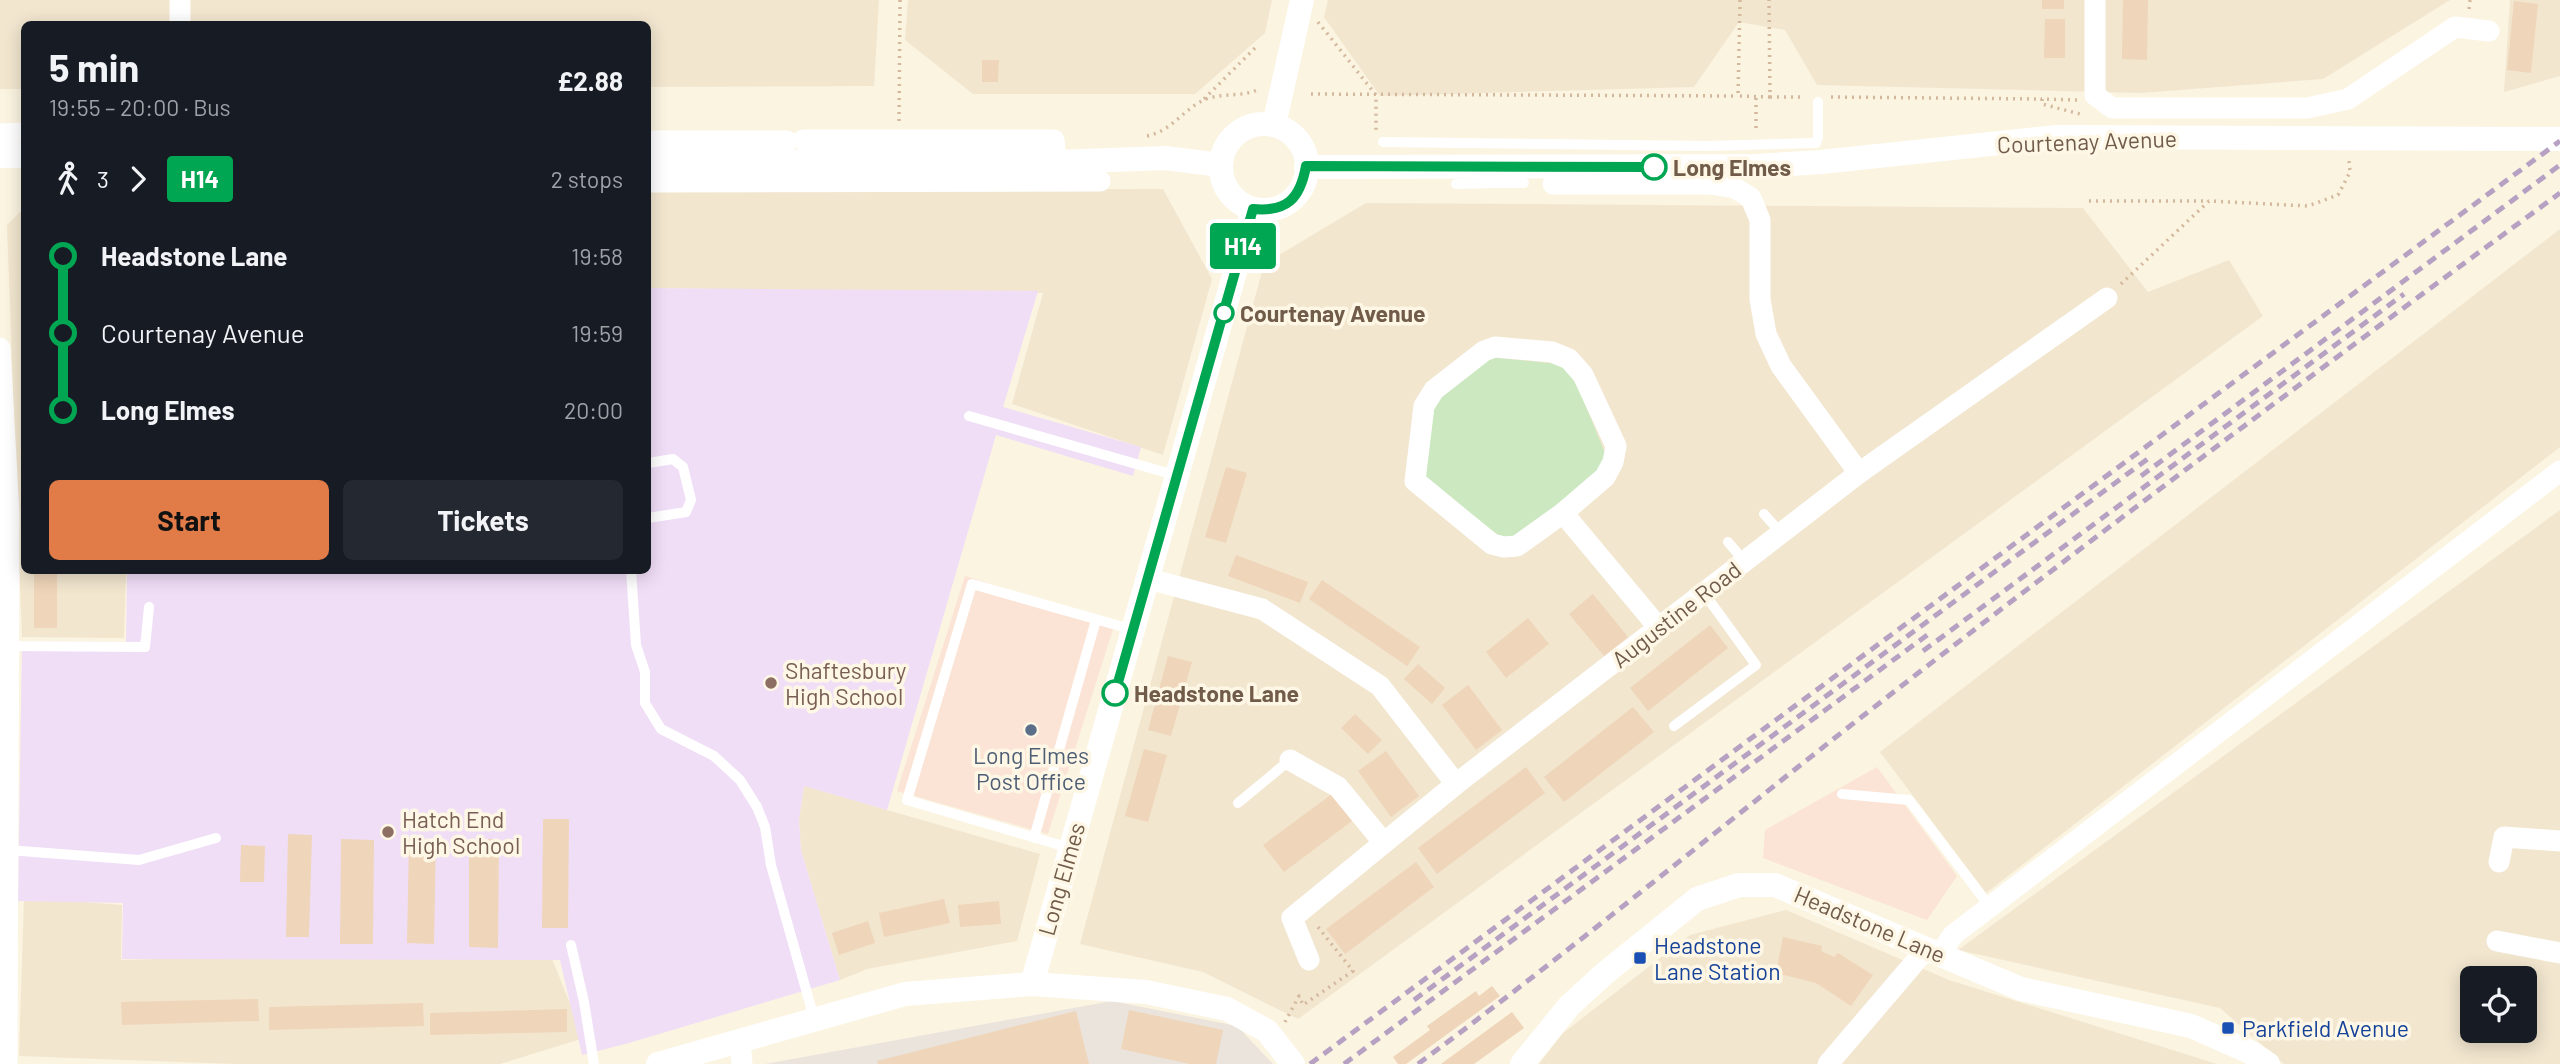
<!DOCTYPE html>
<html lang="en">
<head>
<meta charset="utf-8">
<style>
  :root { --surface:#171b24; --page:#242831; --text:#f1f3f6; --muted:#9ea1a6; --accent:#e17c49 }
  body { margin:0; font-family:Barlow,sans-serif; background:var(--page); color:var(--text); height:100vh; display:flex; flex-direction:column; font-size:26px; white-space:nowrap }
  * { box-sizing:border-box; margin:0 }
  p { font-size:23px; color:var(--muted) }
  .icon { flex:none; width:38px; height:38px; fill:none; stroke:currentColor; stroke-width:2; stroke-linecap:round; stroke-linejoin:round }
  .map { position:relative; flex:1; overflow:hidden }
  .panel { position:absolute; left:21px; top:21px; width:630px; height:553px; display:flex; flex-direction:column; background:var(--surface); border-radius:10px; box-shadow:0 4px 18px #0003 }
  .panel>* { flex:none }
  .badge { padding:0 14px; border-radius:5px; font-size:24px; line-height:46px }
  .fabs { position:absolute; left:2460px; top:966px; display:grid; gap:14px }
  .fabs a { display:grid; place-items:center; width:77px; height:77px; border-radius:10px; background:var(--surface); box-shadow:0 4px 18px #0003; font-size:35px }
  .map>.badge { position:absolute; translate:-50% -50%; box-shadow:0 0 0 4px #fff }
  .legs { display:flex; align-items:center; gap:10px; height:77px; padding:0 28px; font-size:23px }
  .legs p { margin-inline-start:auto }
  .head { display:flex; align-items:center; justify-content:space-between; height:119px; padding:0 28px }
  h1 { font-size:38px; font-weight:700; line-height:52px }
  .button { display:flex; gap:14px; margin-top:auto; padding:14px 28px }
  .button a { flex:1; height:80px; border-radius:10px; background:var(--accent); color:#111; font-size:28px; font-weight:700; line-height:80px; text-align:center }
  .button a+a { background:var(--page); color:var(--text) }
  ul { padding:0 28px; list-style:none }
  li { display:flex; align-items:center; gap:24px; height:77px; font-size:26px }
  li i { display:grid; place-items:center; width:10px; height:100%; margin:0 9px; background:currentColor }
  li i::after { content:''; width:18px; height:18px; margin:-9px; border:5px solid; border-radius:50%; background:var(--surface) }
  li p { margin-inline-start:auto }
  li:first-child i { background:linear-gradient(#0000 50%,currentColor 0) }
  li:last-child i { background:linear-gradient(currentColor 50%,#0000 0) }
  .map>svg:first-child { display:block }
  .residential { fill:#f2e6cf; fill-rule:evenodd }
  .commercial { fill:#fbe4d5 }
  .industrial { fill:#eae4dc }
  .education { fill:#f0def7 }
  .green { fill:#cce8c0 }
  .building { fill:#efd5b9 }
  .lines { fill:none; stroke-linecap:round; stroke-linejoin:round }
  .path { stroke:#d4b89d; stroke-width:3.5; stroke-dasharray:2 5; stroke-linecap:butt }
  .service { stroke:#fff; stroke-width:10 }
  .minor { stroke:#fff; stroke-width:21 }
  .tertiary { stroke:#fff; stroke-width:24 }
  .rail { stroke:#b7a1c3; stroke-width:5; stroke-dasharray:10 7; stroke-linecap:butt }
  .line-1-casing { stroke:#fff; stroke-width:16 }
  .line-1 { stroke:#00a651; stroke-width:10 }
  .stop-1-dot { fill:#fff; stroke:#00a651; stroke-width:3.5 }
  .education-dot { fill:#8d6e63; stroke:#fef7e6; stroke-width:2.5 }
  .service-dot { fill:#5c6f8a; stroke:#fef7e6; stroke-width:2.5 }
  .transit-dot { fill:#1a4fb4; stroke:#fef7e6; stroke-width:2.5 }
  .labels { text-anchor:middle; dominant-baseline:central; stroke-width:7; stroke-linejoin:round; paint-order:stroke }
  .street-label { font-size:23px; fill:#715b49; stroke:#fef7e6 }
  .stop-label { font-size:23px; font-weight:bold; fill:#715b49; stroke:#fef7e6; text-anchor:start }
  .education-label { font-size:23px; fill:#785e54; stroke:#fef7e6; text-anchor:start }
  .service-label { font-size:23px; fill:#4e5e75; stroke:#fef7e6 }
  .transit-label { font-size:23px; fill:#164399; stroke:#fef7e6; text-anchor:start }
</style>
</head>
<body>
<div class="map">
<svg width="2560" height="1064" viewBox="0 0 2560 1064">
  <rect width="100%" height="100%" fill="#fbf4e1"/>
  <g class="residential">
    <path d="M0,0H879L874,86L648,87V24H24V89H0Z"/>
    <path d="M908,0H1272L1265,33L1195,94H973L905,40Z"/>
    <path d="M1328,0H2450L2323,79L2140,93L1817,85L1785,30L1739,22L1694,87L1380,96L1324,17Z"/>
    <path d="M2510,0H2560V76L2504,92Z"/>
    <path d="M1163,189L1212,279L1163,455L1012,404L1043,293L648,288V190Z"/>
    <path d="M1366,203L2083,208L2148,292L2229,260L2263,316L1298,1019L1203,972L1080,944L1264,264Z"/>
    <path d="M24,208V570L126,571L124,638L22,637L7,225Z"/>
    <path d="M2560,229V447L1986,893L1880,752Z"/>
    <path d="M2560,510V1064H2284L2220,1008L1958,950ZM2473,978H2525V1031H2473Z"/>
    <path d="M804,786L1040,854L1017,941L867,969L840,980L801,850L799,820Z"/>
    <path d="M24,897L122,905L121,960L548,949L584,1038L500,1064H235L19,1056Z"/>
    <path d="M1786,910L1949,980L2217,1064H1539L1563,1033L1690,935Z"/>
  </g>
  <g class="commercial">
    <path d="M965,576L1115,623L1048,834L897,791Z"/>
    <path d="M1877,767L1957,876L1927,920L1763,858L1765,830Z"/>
  </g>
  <path class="industrial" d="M1112,1001L1237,1026L1273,1064H765Z"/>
  <path class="education" d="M648,288L1038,291L1003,407L1141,447L1133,476L996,435L887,810L804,786L799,820L801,850L840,980L629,1043L582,1055L560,960L122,959L123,903L18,901L22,641L126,642L127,571L648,570Z"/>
  <path class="green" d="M1489,357L1569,365L1610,465L1508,542L1423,480L1431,406Z"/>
  <g class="building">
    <rect x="2042" y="0" width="22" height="9"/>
    <path d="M2123,0H2148L2147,60L2122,59Z"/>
    <path d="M2514,1L2538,4L2531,73L2507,70Z"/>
    <path d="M2045,19H2065V58H2044Z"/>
    <path d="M982,60H999L998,82H982Z"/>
    <path d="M1226,467L1247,473L1226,543L1205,537Z"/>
    <path d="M1236,555L1308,582L1300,603L1228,576Z"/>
    <rect x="34" y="570" width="23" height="58"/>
    <path d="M1322,580L1420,647L1407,666L1309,599Z"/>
    <path d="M1593,594L1628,637L1604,656L1569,614Z"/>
    <path d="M1528,618L1549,644L1506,678L1486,652Z"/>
    <path d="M1710,625L1728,648L1648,711L1630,688Z"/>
    <path d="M1168,656L1192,662L1171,736L1148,730Z"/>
    <path d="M1418,664L1445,688L1432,704L1404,679Z"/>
    <path d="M1468,685L1502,730L1476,750L1442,705Z"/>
    <path d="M1633,707L1654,732L1564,802L1544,777Z"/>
    <path d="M1355,714L1382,740L1368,754L1341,728Z"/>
    <path d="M1144,749L1167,755L1148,822L1125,816Z"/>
    <path d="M1386,751L1419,796L1391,817L1358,771Z"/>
    <path d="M1526,767L1545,793L1437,874L1418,848Z"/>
    <path d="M1332,794L1352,821L1284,872L1263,845Z"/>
    <path d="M543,819H569L568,928H542Z"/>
    <path d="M288,834L312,835L309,937H286Z"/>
    <path d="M341,839L374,840L373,944H340Z"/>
    <path d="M409,839H436L434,944L407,943Z"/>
    <path d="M469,839H499L498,948L469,947Z"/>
    <path d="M241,845L265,846L264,882H240Z"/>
    <path d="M1416,862L1434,887L1345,954L1326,929Z"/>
    <path d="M944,899L950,923L884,937L879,913Z"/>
    <path d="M999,901L1001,924L960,927L958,905Z"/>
    <path d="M868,921L875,943L839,955L832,933Z"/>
    <path d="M1783,937L1822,946L1821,951L1834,957L1838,953L1873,975L1851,1006L1816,983L1776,973Z"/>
    <path d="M1492,986L1500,996L1406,1064H1398L1393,1057L1430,1030L1427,1026L1476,991L1479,996Z"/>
    <path d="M258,999L259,1021L122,1025L121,1002Z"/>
    <path d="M423,1003L424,1026L269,1030V1007Z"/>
    <path d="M567,1009V1032L430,1035V1013Z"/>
    <path d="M1129,1010L1223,1030L1216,1064H1190L1121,1049Z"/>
    <path d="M1076,1011L1089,1064H878L877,1061Z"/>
    <path d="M1512,1012L1524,1028L1474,1064H1441Z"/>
  </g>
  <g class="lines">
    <g class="path">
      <path d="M1740,0L1738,96L1770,97L1769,0"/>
      <path d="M2469,9L2470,0"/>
      <path d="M1318,22L1376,95V130"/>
      <path d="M1311,94L1738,96"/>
      <path d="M1770,97H1805"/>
      <path d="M1831,97L2042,99"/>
      <path d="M1756,98V132"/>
      <path d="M1204,99L1257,46"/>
      <path d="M2077,100L2042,99V104L2080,114"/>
      <path d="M899,121L900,0"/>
      <path d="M1147,136C1173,131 1185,106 1209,98C1226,93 1244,97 1259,89"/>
      <path d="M2089,201H2207"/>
      <path d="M2121,284L2209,201L2308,206L2338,195L2350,172L2349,160"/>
      <path d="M1285,1022L1299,996L1303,1005L1353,971L1318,927"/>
    </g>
    <g class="service">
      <path d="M1383,142L1707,146L1811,143H1816L1818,138V102"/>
      <path d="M1497,183H1524"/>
      <path d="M1456,184L1497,183L1496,167"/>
      <path d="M969,416L1178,476"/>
      <path d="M648,463L673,459L683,467L691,500L686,512L648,518"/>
      <path d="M1764,514L1781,533"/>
      <path d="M1728,542L1745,562"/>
      <path d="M631,570L636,645L645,672V703L661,729L714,756L740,780L757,807L765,827L771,865L814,1018"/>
      <path d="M8,646L145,647L149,607"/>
      <path d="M1674,726L1756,665L1704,593"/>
      <path d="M1842,794L1909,800L1990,907"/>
      <path d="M1238,803L1290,760"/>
      <path d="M1034,838L1096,620"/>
      <path d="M1070,848L907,800L972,584L1134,630"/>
      <path d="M8,850L139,860L216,838"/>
      <path d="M571,945L584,1002L594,1064"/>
    </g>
    <g class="minor">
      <path d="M180,0V24"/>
      <path d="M2095,0V95L2112,108H2307L2348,99L2455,27L2489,31"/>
      <path d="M0,134L24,133"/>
      <path d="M803,140H1054L1057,177"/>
      <path d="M648,141H787"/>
      <path d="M1708,167L1710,184L1735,188L1751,198L1760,220V299L1766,334L1781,366L1859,473"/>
      <path d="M648,182L1100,181"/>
      <path d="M1553,184H1710"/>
      <path d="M1495,347L1552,352L1569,359L1583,375L1616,446L1613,462L1605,477L1563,513L1517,546L1504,547L1492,544L1415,481L1424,406L1434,390L1484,351Z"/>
      <path d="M0,348L9,515L7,1064"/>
      <path d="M1563,513L1659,628"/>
      <path d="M1149,579L1262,609L1380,686L1456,784"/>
      <path d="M1290,760L1338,787L1384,843"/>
      <path d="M2499,862L2504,837L2560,841"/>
      <path d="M2497,941L2560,953"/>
      <path d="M1940,954L1953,935L2560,471"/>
      <path d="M1309,960L1292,918L1456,784L1859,473L2107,298"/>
      <path d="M740,1042L742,1064"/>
      <path d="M1828,1064L1927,948"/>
    </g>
    <g class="tertiary">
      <circle cx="1264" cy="167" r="43"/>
      <path d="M1274,125L1302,0"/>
      <path d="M0,156H24"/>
      <path d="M648,161L1055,162L1165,158L1221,165"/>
      <path d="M1306,167L1756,166L1821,162L2057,137L2560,139"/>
      <path d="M1032,984L1253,209"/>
      <path d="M658,1064L905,994L1032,984L1146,992L1227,1009L1267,1031L1293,1064"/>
      <path d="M1522,1064L1569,1006L1604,974L1697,899L1739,885H1775L2021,989L2191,1026L2250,1052L2268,1064"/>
    </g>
    <g class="rail">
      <path d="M2141,476L2560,165"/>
      <path d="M1923,651L2404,294"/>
      <path d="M1414,1000L2149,458"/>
      <path d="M1310,1064L2560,141"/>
      <path d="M1344,1064L1930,633"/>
      <path d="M1418,1064C1565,955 1706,839 1850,726C2083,544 2321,368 2560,193"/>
    </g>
  </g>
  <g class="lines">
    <g class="line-1-casing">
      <path id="line-1" d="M1115,693L1253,209C1287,212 1300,199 1306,166L1654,167"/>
    </g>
    <use href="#line-1" class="line-1"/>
  </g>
  <g class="stop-1-dot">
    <circle cx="1654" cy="167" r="12"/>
    <circle cx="1224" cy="313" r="9"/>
    <circle cx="1115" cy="693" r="12"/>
  </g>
  <g class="education-dot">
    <circle cx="771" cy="683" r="7"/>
    <circle cx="388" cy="832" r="7"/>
  </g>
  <circle class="service-dot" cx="1031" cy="730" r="7"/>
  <g class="transit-dot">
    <rect x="1633" y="951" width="14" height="14" rx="3.5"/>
    <rect x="2221" y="1021" width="14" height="14" rx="3.5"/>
  </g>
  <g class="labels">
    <g class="street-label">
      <text transform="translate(2087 141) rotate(-2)">Courtenay Avenue</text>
      <text transform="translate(1676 614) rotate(-38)">Augustine Road</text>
      <text transform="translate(1061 879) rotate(-74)">Long Elmes</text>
      <text transform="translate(1870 924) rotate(23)">Headstone Lane</text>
    </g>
    <g class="stop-label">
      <text x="1673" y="167">Long Elmes</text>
      <text x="1240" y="313">Courtenay Avenue</text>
      <text x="1134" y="693">Headstone Lane</text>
    </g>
    <g class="education-label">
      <text x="785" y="670">Shaftesbury<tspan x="785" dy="26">High School</tspan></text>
      <text x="402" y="819">Hatch End<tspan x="402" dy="26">High School</tspan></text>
    </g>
    <g class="service-label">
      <text x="1031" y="755">Long Elmes<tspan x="1031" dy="26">Post Office</tspan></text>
    </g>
    <g class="transit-label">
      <text x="1654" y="945">Headstone<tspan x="1654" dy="26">Lane Station</tspan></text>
      <text x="2242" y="1028">Parkfield Avenue</text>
    </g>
  </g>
</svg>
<div class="fabs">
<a><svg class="icon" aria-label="locate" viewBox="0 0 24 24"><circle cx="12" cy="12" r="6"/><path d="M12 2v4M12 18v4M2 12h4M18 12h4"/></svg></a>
</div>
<b class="badge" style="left:1243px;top:246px;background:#00a651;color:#fff">H14</b>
<section class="panel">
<div class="head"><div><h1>5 min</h1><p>19:55 – 20:00 · Bus</p></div><b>£2.88</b></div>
<div class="legs"><svg class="icon" aria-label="walk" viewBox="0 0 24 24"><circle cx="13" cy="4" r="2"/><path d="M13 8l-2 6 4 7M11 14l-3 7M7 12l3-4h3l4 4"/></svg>3<svg class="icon" aria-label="forward" viewBox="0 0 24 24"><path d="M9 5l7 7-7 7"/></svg><b class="badge" style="background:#00a651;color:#fff">H14</b><p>2 stops</p></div>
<ul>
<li><i style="color:#00a651"></i><b>Headstone Lane</b><p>19:58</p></li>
<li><i style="color:#00a651"></i><span>Courtenay Avenue</span><p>19:59</p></li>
<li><i style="color:#00a651"></i><b>Long Elmes</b><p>20:00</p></li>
</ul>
<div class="button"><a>Start</a><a>Tickets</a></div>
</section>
</div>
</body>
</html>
